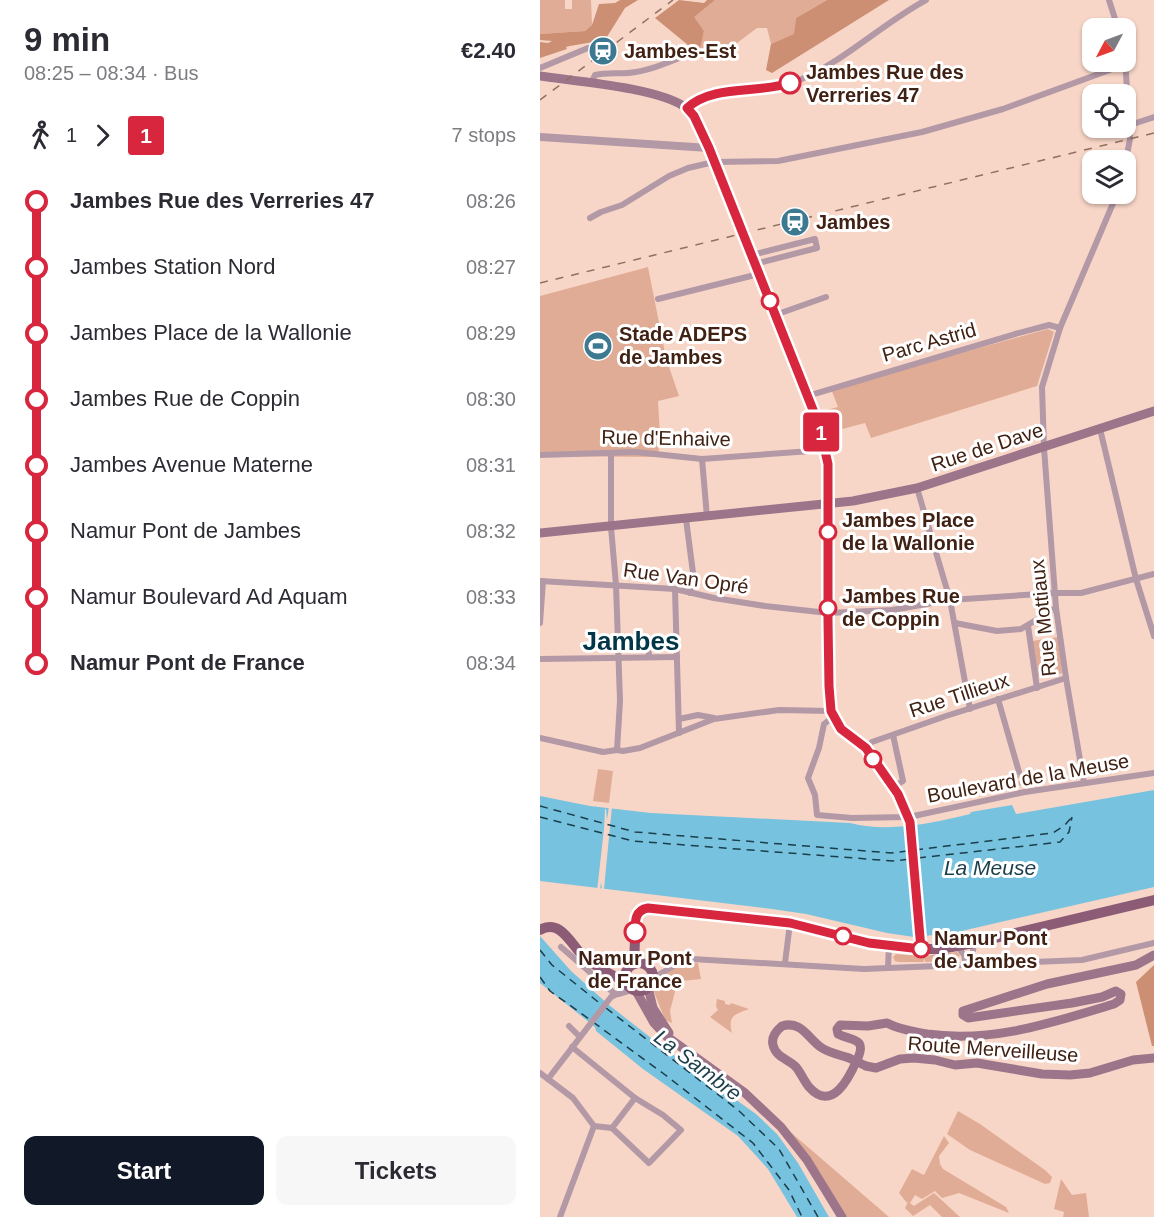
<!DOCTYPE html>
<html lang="en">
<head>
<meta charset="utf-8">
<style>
  :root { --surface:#fff; --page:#f7f7f7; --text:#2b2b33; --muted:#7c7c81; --accent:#111827 }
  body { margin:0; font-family:Arial,sans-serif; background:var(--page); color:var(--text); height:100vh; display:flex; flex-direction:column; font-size:22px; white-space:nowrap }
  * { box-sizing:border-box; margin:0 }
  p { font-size:20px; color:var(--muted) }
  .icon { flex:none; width:33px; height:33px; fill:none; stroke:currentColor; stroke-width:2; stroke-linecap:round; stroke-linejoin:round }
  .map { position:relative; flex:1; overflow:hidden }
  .side { display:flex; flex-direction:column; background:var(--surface); width:540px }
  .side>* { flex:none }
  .badge { padding:0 12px; border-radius:4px; font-size:21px; line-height:39px }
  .needle { width:39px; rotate:229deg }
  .fabs { position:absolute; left:542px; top:18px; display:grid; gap:12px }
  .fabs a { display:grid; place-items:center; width:54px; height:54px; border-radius:12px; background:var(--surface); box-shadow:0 2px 4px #0004; font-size:30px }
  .map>.badge { position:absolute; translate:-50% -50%; box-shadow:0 0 0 3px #fff }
  .legs { display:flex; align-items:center; gap:9px; height:66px; padding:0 24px; font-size:20px }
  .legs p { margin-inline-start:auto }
  .overview { display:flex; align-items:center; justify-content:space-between; height:102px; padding:0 24px }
  h1 { font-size:33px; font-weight:700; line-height:45px }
  .action { display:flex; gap:12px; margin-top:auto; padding:12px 24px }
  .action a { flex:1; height:69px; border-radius:12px; background:var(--accent); color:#fff; font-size:24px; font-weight:700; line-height:69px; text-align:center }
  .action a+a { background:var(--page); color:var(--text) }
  ul { padding:0 24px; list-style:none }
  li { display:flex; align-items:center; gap:21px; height:66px; font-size:22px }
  li i { display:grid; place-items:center; width:9px; height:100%; margin:0 8px; background:currentColor }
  li i::after { content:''; width:15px; height:15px; margin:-8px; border:4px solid; border-radius:50%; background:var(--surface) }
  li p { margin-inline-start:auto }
  li:first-child i { background:linear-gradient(#0000 50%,currentColor 0) }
  li:last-child i { background:linear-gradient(currentColor 50%,#0000 0) }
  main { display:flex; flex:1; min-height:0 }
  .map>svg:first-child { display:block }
  .green { fill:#e1ac95 }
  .forest { fill:#cd8f73 }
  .water { fill:#77c2df }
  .pier { fill:#f8d6c7 }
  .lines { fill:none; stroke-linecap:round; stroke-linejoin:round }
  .ferry { stroke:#1b3e4b; stroke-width:1.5; stroke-dasharray:8 6; stroke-linecap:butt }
  .minor-tunnel { stroke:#d3b2a3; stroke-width:6; stroke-dasharray:6 3; stroke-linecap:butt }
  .minor { stroke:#b398a6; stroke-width:6 }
  .tertiary { stroke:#b398a6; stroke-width:8 }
  .secondary { stroke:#9d758b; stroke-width:9 }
  .primary { stroke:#8c5c77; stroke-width:10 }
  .rail { stroke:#917062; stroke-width:1.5; stroke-dasharray:8 8; stroke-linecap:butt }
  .secondary-bridge { stroke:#9d758b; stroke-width:9 }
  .line-1-casing { stroke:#fff; stroke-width:14 }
  .line-1 { stroke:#d7263d; stroke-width:9 }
  .stop-1-dot { fill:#fff; stroke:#d7263d; stroke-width:3 }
  .labels { text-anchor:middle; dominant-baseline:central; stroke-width:6; stroke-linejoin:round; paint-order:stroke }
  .poi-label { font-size:20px; font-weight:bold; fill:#402113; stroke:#fff; text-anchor:start }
  .stop-label { font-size:20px; font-weight:bold; fill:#402113; stroke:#fff; text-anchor:start }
  .street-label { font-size:20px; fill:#402113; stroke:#fff }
  .water-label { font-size:21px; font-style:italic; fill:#1b3e4b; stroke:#fff }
  .district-label { font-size:26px; font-weight:bold; fill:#003647; stroke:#fff }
</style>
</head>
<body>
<main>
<section class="side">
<div class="overview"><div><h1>9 min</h1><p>08:25 – 08:34 · Bus</p></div><b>€2.40</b></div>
<div class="legs"><svg class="icon" aria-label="walk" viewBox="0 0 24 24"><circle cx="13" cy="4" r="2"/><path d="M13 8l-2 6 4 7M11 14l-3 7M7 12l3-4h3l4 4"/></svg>1<svg class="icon" aria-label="forward" viewBox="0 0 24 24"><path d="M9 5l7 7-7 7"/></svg><b class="badge" style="background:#d7263d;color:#fff">1</b><p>7 stops</p></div>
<ul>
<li><i style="color:#d7263d"></i><b>Jambes Rue des Verreries 47</b><p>08:26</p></li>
<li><i style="color:#d7263d"></i><span>Jambes Station Nord</span><p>08:27</p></li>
<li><i style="color:#d7263d"></i><span>Jambes Place de la Wallonie</span><p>08:29</p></li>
<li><i style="color:#d7263d"></i><span>Jambes Rue de Coppin</span><p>08:30</p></li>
<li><i style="color:#d7263d"></i><span>Jambes Avenue Materne</span><p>08:31</p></li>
<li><i style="color:#d7263d"></i><span>Namur Pont de Jambes</span><p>08:32</p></li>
<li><i style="color:#d7263d"></i><span>Namur Boulevard Ad Aquam</span><p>08:33</p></li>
<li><i style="color:#d7263d"></i><b>Namur Pont de France</b><p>08:34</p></li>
</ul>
<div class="action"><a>Start</a><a>Tickets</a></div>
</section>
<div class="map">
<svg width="614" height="1217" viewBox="0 0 614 1217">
  <rect width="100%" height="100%" fill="#f8d6c7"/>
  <g class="green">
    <path d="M0,0H25V9H32V0H51L52,25L45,31L0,34Z"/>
    <path d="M175,0H287L256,18L255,34L231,44L227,28H217L185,52L160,48L164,31L153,17Z"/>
    <path d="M108,267L126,358L139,396L118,401L120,434L118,457L0,456V296Z"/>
    <path d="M508,329L514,332L497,386L331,438L325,423L291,432L282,411L298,407L291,389Z"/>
    <path d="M518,637L522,673L502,679L498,676L492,641Z"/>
    <path d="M58,769L73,771L69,803L53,801Z"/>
    <path d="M417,952L420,955L416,961L385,962V959L383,962H358L355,961L353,957L356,954L383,956Z"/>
    <path d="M150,962L158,963L161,979L141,981L137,984L130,1011L132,1023L125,1020L113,989C122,970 130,969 150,962Z"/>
    <path d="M177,999L185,1001V1004L190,1005L191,1003L209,1009C196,1014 187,1015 192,1033L170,1017L178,1010L176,1006Z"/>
    <path d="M418,1111L440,1124L505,1170L512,1177L510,1183L505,1184L430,1150L407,1134Z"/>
    <path d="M247,1129L349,1217H306Z"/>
    <path d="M404,1136L409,1143L399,1156L400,1164L403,1169L466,1207L469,1213L419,1193L402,1198L395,1191L382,1199L375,1195L370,1203L374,1206L394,1193L420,1217H402L390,1205L373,1216L365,1208L369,1200L367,1203L359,1193L372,1169L384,1175Z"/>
    <path d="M521,1179L532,1195L546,1193L549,1217H523L524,1212L514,1209Z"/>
  </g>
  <g class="forest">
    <path d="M80,0H98L85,8L65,40L30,46L26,47L27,49L0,58V42L8,43L12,41L0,40V34L45,31L52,25L59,4L75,3Z"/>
    <path d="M139,0L164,3L167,0H175L154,17L164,31L159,54L115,18Z"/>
    <path d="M287,0H349L232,73L226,70L231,44L254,34L256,18Z"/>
    <path d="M614,965V1046H612L596,982Z"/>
  </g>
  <g class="water">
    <path d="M614,790V887L413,933L374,937L347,933L266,914L232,909L0,881V796L50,806L111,813L310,823C350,833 392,823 430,814L431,812L472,805L476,814Z"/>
    <path d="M0,936L31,971L69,1005L125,1049L216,1114L237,1134L258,1163L289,1217H257L228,1169L198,1136L103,1069L56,1031L55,1027L0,983Z"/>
  </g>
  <path class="pier" d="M69,806H72L64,889H62L61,882L60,892L57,891L64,829L65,809H66L67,820Z"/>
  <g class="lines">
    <g class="ferry">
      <path d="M0,806L95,832L351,853L368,851"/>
      <path d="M0,817L93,841L353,861L370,859"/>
      <path d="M375,850L513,833L525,825L532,817"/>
      <path d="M378,858L520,842L529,832L532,817"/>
      <path d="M0,950L12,965L62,1005"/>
      <path d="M0,977L10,991L49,1019"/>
      <path d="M66,1008L198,1110L239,1149L278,1217"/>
      <path d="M53,1022L124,1074L213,1143L249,1190L262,1217"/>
    </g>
    <path class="minor-tunnel" d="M479,772L482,785"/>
    <g class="minor">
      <path d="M569,0L578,28"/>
      <path d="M585,57L590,139L585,165"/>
      <path d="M0,68L48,48"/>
      <path d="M51,83L55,75C68,72 76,74 88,73C112,71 135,59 157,51"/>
      <path d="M147,108C176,82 222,94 257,81C301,64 343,23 386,0"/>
      <path d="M590,125L614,117"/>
      <path d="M50,218L61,212L82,205L129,176L148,168L174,162L238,161L382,132L463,109L586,64"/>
      <path d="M212,255L275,239L277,248L215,264"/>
      <path d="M118,299L219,274"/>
      <path d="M235,315L286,297"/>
      <path d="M267,396L475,334L509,325L520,328"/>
      <path d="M560,429L596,579L614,636"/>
      <path d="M71,453V527L76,585L80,701L77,750"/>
      <path d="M0,455L96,452L162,459L285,450"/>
      <path d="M162,459L167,517"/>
      <path d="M377,488L410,600L430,709"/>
      <path d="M146,519L153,573L150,593"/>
      <path d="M0,581L135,589L174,598L225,606L288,613L352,610L410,600L515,593H541L614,574"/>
      <path d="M135,589L139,733"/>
      <path d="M0,623L3,581"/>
      <path d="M415,623L457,631L481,629L516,608"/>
      <path d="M488,626L497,688"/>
      <path d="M78,643L108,641L109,657"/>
      <path d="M0,659L137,657"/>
      <path d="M458,699L479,772"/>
      <path d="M293,717L284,724L279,748L268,778L275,795L277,815L312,818L369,817L485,792L614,773"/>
      <path d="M139,719L158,715L174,718"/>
      <path d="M353,735L363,781L353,787"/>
      <path d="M0,738L63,752L77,750L83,751L100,748L174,719L239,710L291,711"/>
      <path d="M326,748L332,742L406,716L526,678"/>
      <path d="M544,783L526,678L516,608L504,448L502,387L520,328L577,194"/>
      <path d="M417,946L424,955L426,965"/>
      <path d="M21,947L75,994"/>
      <path d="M245,963L250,923"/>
      <path d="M431,965L434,943"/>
      <path d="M348,967L349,946"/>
      <path d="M113,978L137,964L152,959L324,969L542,960L614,943"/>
      <path d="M29,1026L40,1037"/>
      <path d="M32,1047L95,1098L123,1115L141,1130L109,1163L72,1128L54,1126"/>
      <path d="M0,1073L33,1098L54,1126"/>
      <path d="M8,1079L71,997L79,993"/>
      <path d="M72,1128L95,1098"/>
      <path d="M20,1217L54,1126"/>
    </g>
    <g class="tertiary">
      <path d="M0,137L169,148"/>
      <path d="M79,993L92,989"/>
    </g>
    <g class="secondary">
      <path d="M0,76C34,81 121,88 146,108C155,115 159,126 163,135L275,414L288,464L289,686L291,711L296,723L306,734L326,748L358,794L369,817L381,949"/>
      <path d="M0,533L313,501L377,488L614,411"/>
      <path d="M108,987L113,1008L129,1033"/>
      <path d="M96,991L114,1023L126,1036L205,1093L241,1127L267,1160L302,1217"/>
      <path d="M309,1058C300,1055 290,1053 282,1048C268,1039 262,1020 242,1026C236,1031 231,1037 233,1045C236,1058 249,1059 256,1067C261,1073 264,1081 269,1087C292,1113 309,1078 317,1060C328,1037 311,1041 298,1034L297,1029L300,1025L328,1026L347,1023C360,1030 372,1031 387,1034C453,1043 511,1023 574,1004L580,1000L581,994L576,991L562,997L532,1003L428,1018L423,1015V1011L507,984L596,965L614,955"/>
      <path d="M326,1066L336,1068L360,1059L374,1058L395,1060L415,1065L437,1063L502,1074L530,1075L550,1073L593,1060L614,1058"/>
    </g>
    <g class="primary">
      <path d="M0,930C21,918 31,945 44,957C56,967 71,975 85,981"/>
      <circle cx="99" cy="977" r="14"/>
      <path d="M94,964L96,915L102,909L108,908L250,923L329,943L381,949H400L434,943L614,900"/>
    </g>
    <g class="rail">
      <path d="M0,100L133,0"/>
      <path d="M0,283L614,133"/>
    </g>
    <path class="secondary-bridge" d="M309,1058L326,1066"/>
  </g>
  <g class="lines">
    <g class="line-1-casing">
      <path id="line-1" d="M95,932C95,921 95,910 108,908L250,923L329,943L381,949L370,822L358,794L330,754L326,748L301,729L291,711L289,686L288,621V464L279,425L169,148L154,116L147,108C174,84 217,94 250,83"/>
    </g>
    <use href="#line-1" class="line-1"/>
  </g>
  <defs>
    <g id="station-disc" transform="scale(1.5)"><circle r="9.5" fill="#3d7a91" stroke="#fff"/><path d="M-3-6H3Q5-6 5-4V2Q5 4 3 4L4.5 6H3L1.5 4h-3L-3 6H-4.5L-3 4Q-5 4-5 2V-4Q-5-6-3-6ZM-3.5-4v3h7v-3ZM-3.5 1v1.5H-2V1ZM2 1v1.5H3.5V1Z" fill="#fff"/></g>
    <g id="stadium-disc" transform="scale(1.5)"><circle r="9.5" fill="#3d7a91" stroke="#fff"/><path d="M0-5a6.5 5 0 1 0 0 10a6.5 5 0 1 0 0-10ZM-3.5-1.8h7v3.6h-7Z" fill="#fff"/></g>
  </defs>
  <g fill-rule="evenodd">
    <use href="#station-disc" x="63" y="51"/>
    <use href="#station-disc" x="255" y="222"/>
    <use href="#stadium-disc" x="58" y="346"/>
  </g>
  <g class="stop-1-dot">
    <circle cx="250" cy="83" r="10"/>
    <circle cx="230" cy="301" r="8"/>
    <circle cx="288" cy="532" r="8"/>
    <circle cx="288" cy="608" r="8"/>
    <circle cx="333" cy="759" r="8"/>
    <circle cx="95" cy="932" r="10"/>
    <circle cx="303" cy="936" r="8"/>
    <circle cx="381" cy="949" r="8"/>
  </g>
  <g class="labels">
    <g class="poi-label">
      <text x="84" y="51">Jambes-Est</text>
      <text x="276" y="222">Jambes</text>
      <text x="79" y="334">Stade ADEPS<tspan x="79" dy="23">de Jambes</tspan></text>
    </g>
    <g class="stop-label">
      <text x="266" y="72">Jambes Rue des<tspan x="266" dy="23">Verreries 47</tspan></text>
      <text x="302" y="520">Jambes Place<tspan x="302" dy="23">de la Wallonie</tspan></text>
      <text x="302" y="596">Jambes Rue<tspan x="302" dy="23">de Coppin</tspan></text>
      <text x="394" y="938">Namur Pont<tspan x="394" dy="23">de Jambes</tspan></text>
      <text x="95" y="958" text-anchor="middle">Namur Pont<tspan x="95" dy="23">de France</tspan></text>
    </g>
    <g class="street-label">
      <text transform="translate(389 342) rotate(-16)">Parc Astrid</text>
      <text transform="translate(126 438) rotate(1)">Rue d'Enhaive</text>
      <text transform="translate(447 447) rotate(-18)">Rue de Dave</text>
      <text transform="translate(146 578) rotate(8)">Rue Van Opré</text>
      <text transform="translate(503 618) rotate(-96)">Rue Mottiaux</text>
      <text transform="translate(419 695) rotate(-18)">Rue Tillieux</text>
      <text transform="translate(488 778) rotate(-10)">Boulevard de la Meuse</text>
      <text transform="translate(453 1049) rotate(4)">Route Merveilleuse</text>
    </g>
    <g class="water-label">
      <text x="450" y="867">La Meuse</text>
      <text transform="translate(158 1065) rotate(37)">La Sambre</text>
    </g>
    <g class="district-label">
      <text x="91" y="641">Jambes</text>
    </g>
  </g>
</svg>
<div class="fabs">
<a><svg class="needle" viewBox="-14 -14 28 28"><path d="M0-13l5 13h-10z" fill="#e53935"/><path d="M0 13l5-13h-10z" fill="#7c7c81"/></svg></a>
<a><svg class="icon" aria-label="locate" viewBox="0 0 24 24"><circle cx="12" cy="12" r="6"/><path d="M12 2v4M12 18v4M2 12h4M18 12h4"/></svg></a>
<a><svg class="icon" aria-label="layers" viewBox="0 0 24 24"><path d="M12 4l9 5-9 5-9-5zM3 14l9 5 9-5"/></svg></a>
</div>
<b class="badge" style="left:281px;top:432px;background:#d7263d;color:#fff">1</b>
</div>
</main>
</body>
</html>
